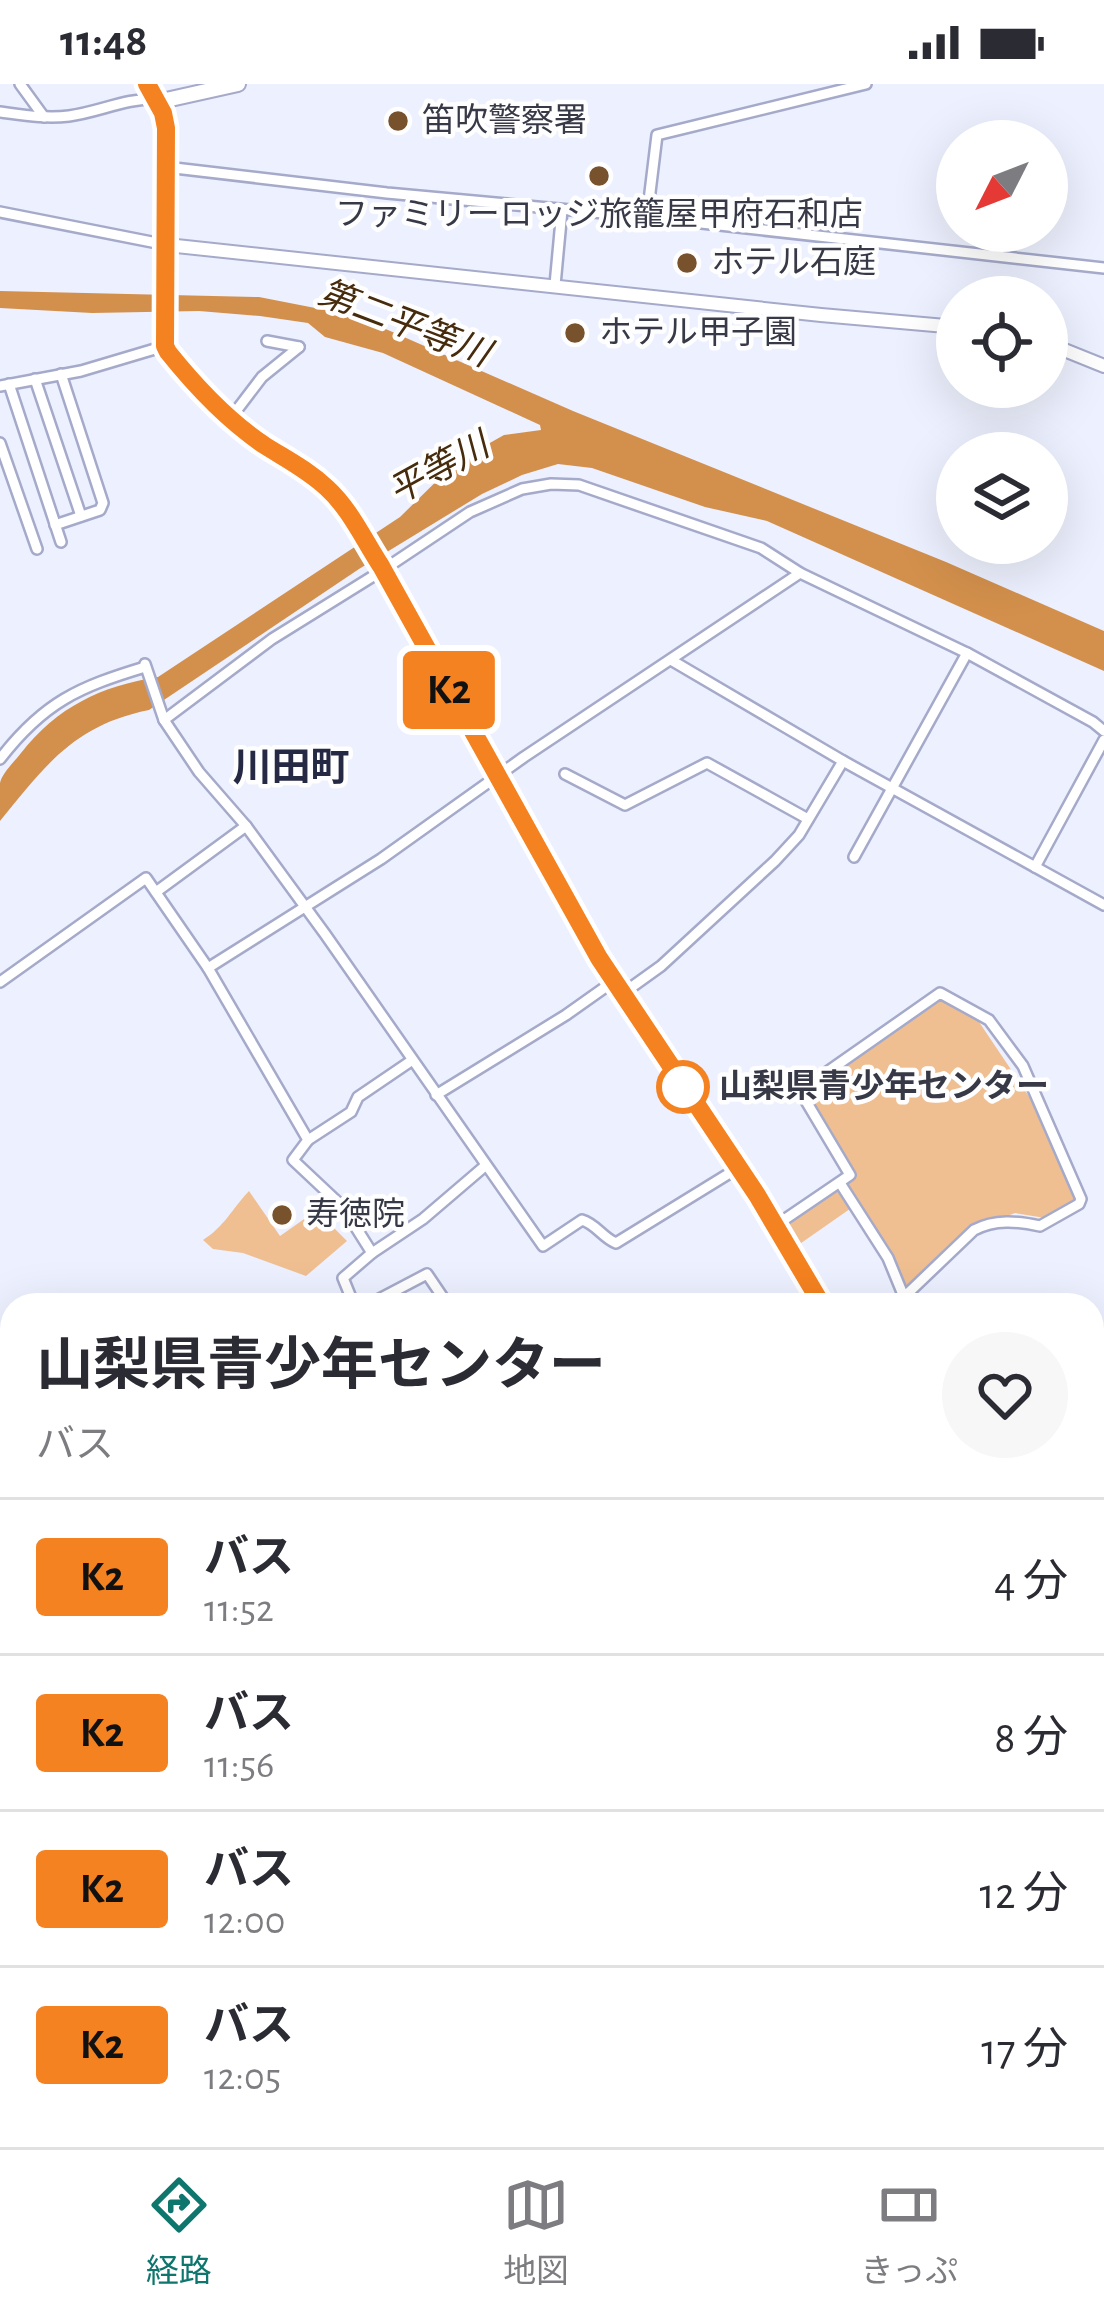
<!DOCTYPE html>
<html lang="ja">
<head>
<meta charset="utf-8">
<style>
  :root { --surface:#fff; --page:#f7f7f7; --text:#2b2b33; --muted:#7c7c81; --line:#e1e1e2; --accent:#0f766e }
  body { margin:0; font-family:"Alegreya Sans","Noto Sans JP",sans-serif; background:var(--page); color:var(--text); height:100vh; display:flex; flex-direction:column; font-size:45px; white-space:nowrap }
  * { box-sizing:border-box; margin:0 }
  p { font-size:39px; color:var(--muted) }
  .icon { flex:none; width:66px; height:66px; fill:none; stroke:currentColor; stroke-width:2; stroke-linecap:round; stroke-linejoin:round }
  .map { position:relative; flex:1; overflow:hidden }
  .details { position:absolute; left:0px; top:1209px; width:1104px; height:855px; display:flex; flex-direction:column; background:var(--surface); border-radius:36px 36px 0 0; box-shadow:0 12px 48px #0002 }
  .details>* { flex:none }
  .badge { padding:0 24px; border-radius:9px; font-size:42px; line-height:78px }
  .needle { width:78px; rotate:228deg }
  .fabs { position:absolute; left:936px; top:36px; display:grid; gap:24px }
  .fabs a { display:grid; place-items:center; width:132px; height:132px; border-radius:50%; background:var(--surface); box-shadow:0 12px 48px #0002; font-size:60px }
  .map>.badge { position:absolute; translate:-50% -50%; box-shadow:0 0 0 6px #fff }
  .round { display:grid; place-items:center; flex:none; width:126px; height:126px; border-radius:63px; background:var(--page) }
  .overview { display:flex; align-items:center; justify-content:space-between; height:204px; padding:0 36px }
  h1 { font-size:57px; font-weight:700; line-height:90px }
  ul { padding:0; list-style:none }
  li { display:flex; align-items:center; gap:36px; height:156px; padding:0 36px; border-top:3px solid var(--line) }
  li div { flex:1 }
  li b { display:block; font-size:45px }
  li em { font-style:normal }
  li .badge { min-width:132px; font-weight:700; text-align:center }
  .status { display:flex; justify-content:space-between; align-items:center; height:84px; padding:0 60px; background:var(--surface); direction:ltr }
  .status svg { height:33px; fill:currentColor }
  .tab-bar { display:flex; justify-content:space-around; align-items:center; height:168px; border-top:3px solid var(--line); background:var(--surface); font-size:33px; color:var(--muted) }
  .tab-bar a { display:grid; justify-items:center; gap:6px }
  .tab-bar .current { color:var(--accent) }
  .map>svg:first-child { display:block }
  .green { fill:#efbf92 }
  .water { fill:#d3904c }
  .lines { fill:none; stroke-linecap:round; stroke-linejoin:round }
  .stream { stroke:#d3904c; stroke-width:3 }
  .minor-casing { stroke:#a5aaca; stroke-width:14 }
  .tertiary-casing { stroke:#a5aaca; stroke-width:16 }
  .secondary-casing { stroke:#a5aaca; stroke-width:18 }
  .trunk-casing { stroke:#a5aaca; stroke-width:20 }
  .minor { stroke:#fff; stroke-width:9 }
  .tertiary { stroke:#fff; stroke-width:12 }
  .secondary { stroke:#fff; stroke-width:14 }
  .trunk { stroke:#fff; stroke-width:15 }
  .rail { stroke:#6e717e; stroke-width:3; stroke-dasharray:6 12; stroke-linecap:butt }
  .line-casing { stroke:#fff; stroke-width:27 }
  .line { stroke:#f58220; stroke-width:18 }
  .poi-dot { fill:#77522d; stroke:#fefefe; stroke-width:4.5 }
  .stop-dot { fill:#fff; stroke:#f58220; stroke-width:6 }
  .labels { text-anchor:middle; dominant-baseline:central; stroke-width:9; stroke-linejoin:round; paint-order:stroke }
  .poi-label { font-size:33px; fill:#373946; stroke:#fefefe; text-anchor:start }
  .stop-label { font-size:33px; font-weight:bold; fill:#373946; stroke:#fefefe; text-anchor:start }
  .water-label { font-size:36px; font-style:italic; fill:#462b0d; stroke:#fefefe }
  .quarter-label { font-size:39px; font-weight:bold; fill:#262943; stroke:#fefefe }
</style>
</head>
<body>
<div class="status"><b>11:48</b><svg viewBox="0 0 49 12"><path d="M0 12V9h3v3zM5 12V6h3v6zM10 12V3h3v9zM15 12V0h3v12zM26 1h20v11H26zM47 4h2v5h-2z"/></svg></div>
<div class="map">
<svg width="1104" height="2063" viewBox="0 0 1104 2063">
  <rect width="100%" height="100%" fill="#edf0fe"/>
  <g class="green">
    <path d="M939,915L977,935L1030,1014L1078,1115L1045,1134L1015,1129L997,1136H985L907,1206L857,1120L794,1164L781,1141L854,1091L806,1010Z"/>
    <path d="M249,1107L280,1152L327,1119L339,1129L331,1141L347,1157L306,1192L243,1169L213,1165L203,1156C225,1142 231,1126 249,1107Z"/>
  </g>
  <path class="water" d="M0,207L259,213L356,232L573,327L946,478L1104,547V587L767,437L705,423L592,384L558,380L522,391L482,410L359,485L149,626C74,641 45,682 0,737C0,726 0,711 0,699C2,689 15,677 21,669C57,623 101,602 158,593L400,433L456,378L504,351L541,346L540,341L383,269L325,253L308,239L260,232L199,227L92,229L0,224Z"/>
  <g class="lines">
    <path class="stream" d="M0,1742L12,1763"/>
    <g class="minor-casing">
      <g id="minor">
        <path d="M20,0L44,33"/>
        <path d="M0,28C23,31 46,35 69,32C99,28 126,14 157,15"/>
        <path d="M166,83L387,109L647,133L1104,184"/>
        <path d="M0,128L167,161"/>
        <path d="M647,133L657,51L866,0"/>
        <path d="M555,201L562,126"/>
        <path d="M267,257L299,263"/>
        <path d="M35,295L81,432"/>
        <path d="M9,300L61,458"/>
        <path d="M0,302L81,287L165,262"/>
        <path d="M230,335L262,293L299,263"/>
        <path d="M0,359L37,465"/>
        <path d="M55,441L100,426L103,419L61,290"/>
        <path d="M800,489L967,569L1093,638L1104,647"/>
        <path d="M671,576L843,677L1104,821"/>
        <path d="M145,580L164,636L199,688L246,742L325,850L543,1162L582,1136C596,1140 603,1154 616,1159L738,1084"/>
        <path d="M164,636L272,555L383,486L470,428L522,405L551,400L579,401L761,464L800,489L524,673L381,775L208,884"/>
        <path d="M0,675C44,618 79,603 145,583"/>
        <path d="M565,690L625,721L707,679L808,735"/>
        <path d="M854,773L967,569"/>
        <path d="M1035,783L1104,656"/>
        <path d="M156,808L246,742"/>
        <path d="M0,898L146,794L208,884L308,1056L293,1076L343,1123L372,1169L343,1194L354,1221"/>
        <path d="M622,910L661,882L775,777L799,751L843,677"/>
        <path d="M436,1011L566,931L614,897"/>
        <path d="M308,1056L351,1028L358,1013L411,977"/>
        <path d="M775,1142L850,1091L800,1007L940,909L989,936L1023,982L1081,1115L1079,1120L1040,1142C1017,1137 995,1135 974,1146L904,1213L888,1174L840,1099"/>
        <path d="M372,1169L423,1135L485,1082"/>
        <path d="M368,1221L427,1190L448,1221"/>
        <path d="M1092,1382L1104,1374"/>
        <path d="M1092,1403L1104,1424"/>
        <path d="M1097,1869L1104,1879"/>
        <path d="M1092,1901L1104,1893"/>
        <path d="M1092,1958L1104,1976"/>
        <path d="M1092,2003L1097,2011L1104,2010"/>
        <path d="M0,2052L12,2041"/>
        <path d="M498,2052L505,2063"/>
        <path d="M634,2052L641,2063"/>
        <path d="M797,2052L804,2063"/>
        <path d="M938,2052L944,2063"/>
        <path d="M833,2063L851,2052"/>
      </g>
    </g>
    <g class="tertiary-casing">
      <g id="tertiary">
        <path d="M167,161L821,231L957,243"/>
        <path d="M1047,259L1104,282"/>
      </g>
    </g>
    <g class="secondary-casing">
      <path id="secondary" d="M157,15L166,16L238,0"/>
    </g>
    <g class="trunk-casing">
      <g id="trunk">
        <path d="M147,0L163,29L166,44L165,262L168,268C196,303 226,335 263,360C284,374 306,384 325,402C350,424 366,458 383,486L599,874L757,1111L822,1221"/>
        <path d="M0,1584L12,1603"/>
        <path d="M1092,1672L1104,1692"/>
        <path d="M275,2052L281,2063"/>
      </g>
    </g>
    <use href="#minor" class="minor"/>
    <use href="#tertiary" class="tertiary"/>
    <use href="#secondary" class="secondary"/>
    <use href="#trunk" class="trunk"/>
    <g class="rail">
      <path d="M0,1350L12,1362"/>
      <path d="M718,2052L729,2063"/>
    </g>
  </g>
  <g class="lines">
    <g class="line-casing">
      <path id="line" d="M147,0L163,29L166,44L165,262L168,268C196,303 227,336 264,361C286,375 308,386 327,404C350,425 364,456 381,482L599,874L757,1111L822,1221"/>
    </g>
    <use href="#line" class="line"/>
  </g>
  <g class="poi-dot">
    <circle cx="398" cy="37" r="12"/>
    <circle cx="599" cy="92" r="12"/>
    <circle cx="687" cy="179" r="12"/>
    <circle cx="575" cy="249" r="12"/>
    <circle cx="282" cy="1131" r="12"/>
  </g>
  <circle class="stop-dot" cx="683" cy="1003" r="24"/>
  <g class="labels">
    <g class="poi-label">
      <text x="422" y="37">笛吹警察署</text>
      <text x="599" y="131" text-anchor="middle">ファミリーロッジ旅籠屋甲府石和店</text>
      <text x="711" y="179">ホテル石庭</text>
      <text x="599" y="249">ホテル甲子園</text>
      <text x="306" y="1131">寿徳院</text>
    </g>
    <g class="stop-label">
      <text x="719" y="1003">山梨県青少年センター</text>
    </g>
    <g class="water-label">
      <text transform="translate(404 240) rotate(21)">第二平等川</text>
      <text transform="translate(439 385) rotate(-29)">平等川</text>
    </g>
    <g class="quarter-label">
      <text x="291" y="684">川田町</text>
    </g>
  </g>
</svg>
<div class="fabs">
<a><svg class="needle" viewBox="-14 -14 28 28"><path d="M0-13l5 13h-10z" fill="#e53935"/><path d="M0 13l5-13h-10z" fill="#7c7c81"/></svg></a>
<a><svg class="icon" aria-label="locate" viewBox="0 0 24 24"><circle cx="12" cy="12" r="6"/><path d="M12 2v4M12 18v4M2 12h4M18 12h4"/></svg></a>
<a><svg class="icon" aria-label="layers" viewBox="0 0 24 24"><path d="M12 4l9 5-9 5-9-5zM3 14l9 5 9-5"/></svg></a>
</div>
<b class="badge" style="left:449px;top:606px;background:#f58220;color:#111">K2</b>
<section class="details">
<div class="overview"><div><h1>山梨県青少年センター</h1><p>バス</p></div><a class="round"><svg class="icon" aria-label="heart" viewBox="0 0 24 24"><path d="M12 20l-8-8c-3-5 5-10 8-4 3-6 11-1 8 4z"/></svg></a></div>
<ul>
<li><span class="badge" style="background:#f58220;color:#111">K2</span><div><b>バス</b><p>11:52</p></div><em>4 分</em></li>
<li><span class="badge" style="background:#f58220;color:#111">K2</span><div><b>バス</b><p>11:56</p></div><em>8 分</em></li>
<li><span class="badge" style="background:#f58220;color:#111">K2</span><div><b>バス</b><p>12:00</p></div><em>12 分</em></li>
<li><span class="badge" style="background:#f58220;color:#111">K2</span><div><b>バス</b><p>12:05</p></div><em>17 分</em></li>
</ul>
</section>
</div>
<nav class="tab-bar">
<a class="current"><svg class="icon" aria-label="directions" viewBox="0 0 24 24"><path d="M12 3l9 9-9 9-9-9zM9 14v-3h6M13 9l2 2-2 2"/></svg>経路</a>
<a><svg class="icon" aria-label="map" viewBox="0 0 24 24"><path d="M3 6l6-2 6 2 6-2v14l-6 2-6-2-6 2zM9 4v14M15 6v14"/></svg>地図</a>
<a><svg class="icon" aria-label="tickets" viewBox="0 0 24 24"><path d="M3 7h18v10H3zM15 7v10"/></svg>きっぷ</a>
</nav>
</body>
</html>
